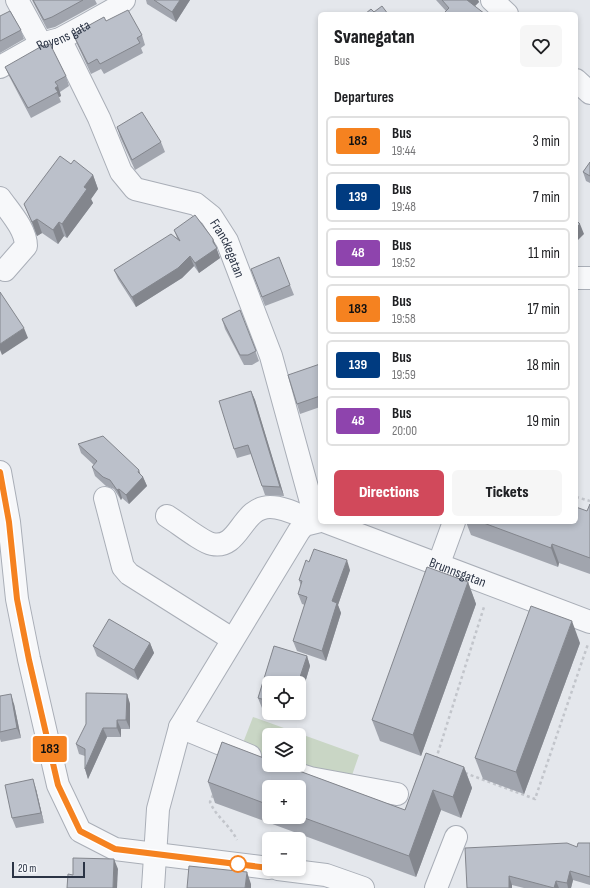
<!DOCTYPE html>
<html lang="en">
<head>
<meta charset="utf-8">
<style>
  :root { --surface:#fff; --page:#f6f6f6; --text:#202124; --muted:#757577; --line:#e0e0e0; --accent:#d1495b }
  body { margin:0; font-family:"Sofia Sans Condensed",sans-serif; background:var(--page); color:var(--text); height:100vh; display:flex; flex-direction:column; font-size:15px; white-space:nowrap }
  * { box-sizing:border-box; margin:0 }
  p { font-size:13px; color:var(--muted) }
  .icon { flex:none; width:22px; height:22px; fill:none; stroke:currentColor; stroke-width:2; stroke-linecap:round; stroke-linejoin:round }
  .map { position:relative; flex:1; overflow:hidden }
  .panel { position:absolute; left:318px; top:12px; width:260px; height:512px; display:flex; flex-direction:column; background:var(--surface); border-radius:6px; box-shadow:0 2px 6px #0003 }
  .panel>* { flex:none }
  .badge { padding:0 8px; border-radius:3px; font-size:14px; line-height:26px }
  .controls { position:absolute; left:262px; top:676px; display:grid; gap:8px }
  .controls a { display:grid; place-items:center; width:44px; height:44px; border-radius:6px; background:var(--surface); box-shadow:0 2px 6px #0003; font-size:20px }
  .scale { position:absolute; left:12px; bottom:10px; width:73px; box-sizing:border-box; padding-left:4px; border:2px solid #2b3445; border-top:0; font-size:11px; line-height:14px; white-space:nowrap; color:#2b3445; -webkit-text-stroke:3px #f4f6f9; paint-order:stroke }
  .map>.badge { position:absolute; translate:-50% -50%; box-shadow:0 0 0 2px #fff }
  h2 { padding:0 16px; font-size:15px; line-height:36px }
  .round { display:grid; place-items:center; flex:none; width:42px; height:42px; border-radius:6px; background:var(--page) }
  .summary { display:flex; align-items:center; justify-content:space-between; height:68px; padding:0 16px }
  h1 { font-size:19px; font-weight:800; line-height:30px }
  .action { display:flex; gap:8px; margin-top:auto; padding:8px 16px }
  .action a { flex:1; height:46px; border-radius:6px; background:var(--accent); color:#fff; font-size:16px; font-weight:800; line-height:46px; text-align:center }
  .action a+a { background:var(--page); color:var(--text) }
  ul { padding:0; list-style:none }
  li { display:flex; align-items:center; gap:12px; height:50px; margin:0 8px 6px; padding:0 8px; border:2px solid var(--line); border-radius:6px }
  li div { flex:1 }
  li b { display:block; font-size:15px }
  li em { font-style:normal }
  li .badge { min-width:44px; font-weight:700; text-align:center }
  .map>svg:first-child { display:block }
  .park { fill:#c9d6c5 }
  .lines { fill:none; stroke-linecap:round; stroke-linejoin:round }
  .minor-casing { stroke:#a9aeb7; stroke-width:24 }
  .path { stroke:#c2c5cb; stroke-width:2.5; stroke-dasharray:3 3; stroke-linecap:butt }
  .minor { stroke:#f7f8fa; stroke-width:22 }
  .wall { fill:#a1a5ae; fill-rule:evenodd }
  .shaded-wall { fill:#83868d }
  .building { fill:#bbc0ca; stroke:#83868d }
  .line-casing { stroke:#fff; stroke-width:9 }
  .line { stroke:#f58220; stroke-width:6 }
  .stop-dot { fill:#fff; stroke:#f58220; stroke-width:2 }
  .labels { text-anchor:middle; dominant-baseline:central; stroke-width:3; stroke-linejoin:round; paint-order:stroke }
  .street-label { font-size:14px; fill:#2b3445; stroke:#f4f6f9 }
</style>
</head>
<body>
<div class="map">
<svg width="590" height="888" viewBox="0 0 590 888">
  <rect width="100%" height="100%" fill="#e4e7ec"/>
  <path class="park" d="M253,717L359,755L350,781L299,765V735H269V758L241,748Z"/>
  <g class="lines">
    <g class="minor-casing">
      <g id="minor">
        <path d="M17,0L41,44"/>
        <path d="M492,0L507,14"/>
        <path id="s1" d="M60,39L99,118L121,172L135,189L196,204L211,216L227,241L271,356L311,502L314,521"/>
        <path id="s2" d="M0,67L41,44L60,39L84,26L116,8L124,0"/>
        <path d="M576,80L590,93"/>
        <path d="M0,198C9,211 26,229 26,246L5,270"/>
        <path d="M576,278H590"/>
        <path d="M0,472L9,522L17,599L29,659L58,785L80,831L115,849L269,868"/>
        <path d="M105,498L123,567L129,574L232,639"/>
        <path d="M167,516C177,522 202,542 212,544C240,550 241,507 270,507C285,507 300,516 314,521"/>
        <path id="s3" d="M326,522L590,622"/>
        <path d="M438,566L454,522"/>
        <path d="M180,727L250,756"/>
        <path d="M269,765L310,778L397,794"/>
        <path d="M278,869L326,875L363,888"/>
        <path d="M153,888L158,809L180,727L299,531L304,525L320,521"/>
        <path d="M436,888L456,837"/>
      </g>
    </g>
    <g class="path">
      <path d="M576,497L590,501"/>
      <path d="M436,759L484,607"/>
      <path d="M465,773L535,799L588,644"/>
      <path d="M213,795L210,802C216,817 230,825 237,840"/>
    </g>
    <use href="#minor" class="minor"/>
  </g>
  <g class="wall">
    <path d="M32,0H95L97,4L55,27L47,29L35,6Z"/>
    <path d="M146,0H190L176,22L147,4Z"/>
    <path d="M436,0H478L479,2L475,6L446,11Z"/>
    <path d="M0,16L21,30L24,39L0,53Z"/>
    <path d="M106,21L142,35L145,45L141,48L143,53L104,74L101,69L91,74L77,44L73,34Z"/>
    <path d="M5,67L66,76L69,86L60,92L61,96L59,97L61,102L31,118L9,76Z"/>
    <path d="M117,127L161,142L165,152L135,170L120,137Z"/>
    <path d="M590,162V183L586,181L583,172Z"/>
    <path d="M71,164L93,175L98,189L91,199L93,203L67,238L64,236L58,244L42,233L37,236L24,204Z"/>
    <path d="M174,230L213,239L220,258L199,273L194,266L182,278L136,307L118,279L114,270L177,238Z"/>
    <path d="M251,269L290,285L294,295L265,306Z"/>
    <path d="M240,310L259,361L252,365H244L225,329L222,319Z"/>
    <path d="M320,364V407L300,414L297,404Z"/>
    <path d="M251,391L255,400L284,496L265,495L251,454L237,458L234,449Z"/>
    <path d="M78,444L141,475L143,477L147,486L129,504L122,498L121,500L114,489L106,486L95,476L92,467L94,465L81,453Z"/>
    <path d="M590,504V574L559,563L558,567L471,535L466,522H576L587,511Z"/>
    <path d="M309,562L350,570L338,605L341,613L326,661L297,651L293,641L305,605L302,604L298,594L301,586L299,580Z"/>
    <path d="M468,582L476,604L421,756L380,741L372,720Z"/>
    <path d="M150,643L154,653L138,680L97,656L93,646Z"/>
    <path d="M580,643L524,794L483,779L475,758Z"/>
    <path d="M274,646L307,656L310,666L299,703V683H269V710L262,708L258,698Z"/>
    <path d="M127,694L130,704V729H121V737H107L88,779L85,769V756L79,754L76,744Z"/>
    <path d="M0,696L14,704L21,738L1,742L0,739Z"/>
    <path d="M279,713H296L294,718Z"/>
    <path d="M222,742L269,760V765H283L405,810L426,753L464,767L472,788L461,818L441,810L416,877L215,803L208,782ZM269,787H299V817H269Z"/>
    <path d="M36,789L44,823L16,828L12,818Z"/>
    <path d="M590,843V885L573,880L571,888H524L512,885L467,888L577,847Z"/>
  </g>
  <g class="shaded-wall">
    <path d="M180,0H190L176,22L172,12Z"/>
    <path d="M467,0H478L479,2L471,10Z"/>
    <path d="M58,86L61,96L59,97L55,88Z"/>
    <path d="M93,175L98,189L91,199L93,203L67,238L62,224L84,187Z"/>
    <path d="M37,219L42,233L37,236L32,222Z"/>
    <path d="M59,222L64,236L58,244L53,230Z"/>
    <path d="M580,224L584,234L576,242V228Z"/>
    <path d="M213,239L220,258L199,273L195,263L213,242Z"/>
    <path d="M190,256L194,266L182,278L136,307L132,297Z"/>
    <path d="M24,328L28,338L2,355L0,350V344Z"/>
    <path d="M251,391L255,400L284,496L280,487Z"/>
    <path d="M139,470L142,479L143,477L147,486L129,504L126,495L138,472Z"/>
    <path d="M119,489L122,498L121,500L117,490Z"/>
    <path d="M552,544L559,563L558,567L551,548Z"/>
    <path d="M347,560L350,570L338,605L341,613L326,661L322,651L332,601Z"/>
    <path d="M468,582L476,604L421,756L413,735Z"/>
    <path d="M572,621L580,643L524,794L516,772Z"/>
    <path d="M150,643L154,653L138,680L134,670Z"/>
    <path d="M307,656L310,666L299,703V683H298Z"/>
    <path d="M11,694L14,704L21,738L17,728Z"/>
    <path d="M127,694L130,704V729L126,720Z"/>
    <path d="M293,713H296L294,718Z"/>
    <path d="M117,720L121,729V737L117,728Z"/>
    <path d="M103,728L107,737L88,779L85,769Z"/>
    <path d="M464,767L472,788L461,818L453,797Z"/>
    <path d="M33,779L36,789L44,823L41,813Z"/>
    <path d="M433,790L441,810L416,877L409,856Z"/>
    <path d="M114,859L118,869L117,888H113Z"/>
    <path d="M570,871L573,880L571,888H568L567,883Z"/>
    <path d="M247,872L251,884V888H245Z"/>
    <path d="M509,876L512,885V888H509Z"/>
    <path d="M556,881L559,888H554Z"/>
  </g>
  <g class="building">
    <path d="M33,0H83L52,17L44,20Z"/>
    <path d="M154,0H180L172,12Z"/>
    <path d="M442,0H467L485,14H443L449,8Z"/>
    <path d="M382,6L388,14H365L371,9L374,12Z"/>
    <path d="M128,10L142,35L137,38L140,43L100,64L97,59L88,64L73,34L104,17L106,21Z"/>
    <path d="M10,11L21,30L0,41V16Z"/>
    <path d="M50,44L66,76L55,82L58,86L55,88L58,92L28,108L5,67L42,46Z"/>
    <path d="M142,112L161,142L132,160L117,127Z"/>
    <path d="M60,156L71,164L74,160L93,175L84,187L87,189L62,224L59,222L53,230L37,219L32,222L24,204Z"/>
    <path d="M590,162V176L583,172Z"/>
    <path d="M195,215L213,239V242L217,248L195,263L190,256L178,268L132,297L114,270L171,234L180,241L174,230Z"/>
    <path d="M576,220L580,224L576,228Z"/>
    <path d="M279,257L290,285L262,297L251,269Z"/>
    <path d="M0,292L24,328L0,344Z"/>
    <path d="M240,310L256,351L248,355H240L222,319Z"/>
    <path d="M320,364V396L297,404L288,375Z"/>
    <path d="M251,391L280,487L262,486L248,445L234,449L219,401Z"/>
    <path d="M103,436L139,470L138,472L143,477L126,495L119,489L117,490L110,480L103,477L92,467L97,461L78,444Z"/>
    <path d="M590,504V558L552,544L551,548L481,522H576V507L587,511Z"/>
    <path d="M314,549L347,560L332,601L337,603L322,651L293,641L307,597L298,594L302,581L299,580L306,560L309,562Z"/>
    <path d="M427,567L468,582L413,735L372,720Z"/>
    <path d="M531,606L572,621L516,772L475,758Z"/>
    <path d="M109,619L150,643L134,670L93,646Z"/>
    <path d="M274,646L307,656L298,683H269V701L258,698Z"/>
    <path d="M86,693L127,694L126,720H117V728H103L85,769V749L76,744L86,724Z"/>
    <path d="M11,694L17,728L0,732V696Z"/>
    <path d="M222,742L269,760V765H283L405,810L426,753L464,767L453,797L433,790L409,856L299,816V787H269V805L208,782Z"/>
    <path d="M33,779L41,813L12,818L5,785Z"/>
    <path d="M567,843L577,847L578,843H590V877L570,871L567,883L556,881L554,888L509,876V888H467L465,848Z"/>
    <path d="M73,858L114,859L113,888H67L68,874L73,875Z"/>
    <path d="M189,866L247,872L245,888H187Z"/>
  </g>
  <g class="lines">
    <g class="line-casing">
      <path id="line" d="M0,472L9,522L17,599L29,660L58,785L80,831L115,849L269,868"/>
    </g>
    <use href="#line" class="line"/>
  </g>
  <circle class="stop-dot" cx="238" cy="864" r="8"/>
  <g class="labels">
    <g class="street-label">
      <text stroke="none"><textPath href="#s2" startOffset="71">Royens gata</textPath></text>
      <text stroke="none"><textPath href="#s1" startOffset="287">Franckegatan</textPath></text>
      <text stroke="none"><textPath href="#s3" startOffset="141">Brunnsgatan</textPath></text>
    </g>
  </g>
</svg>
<div class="controls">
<a><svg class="icon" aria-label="locate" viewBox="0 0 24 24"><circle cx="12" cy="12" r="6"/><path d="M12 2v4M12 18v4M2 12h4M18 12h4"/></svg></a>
<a><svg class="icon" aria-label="layers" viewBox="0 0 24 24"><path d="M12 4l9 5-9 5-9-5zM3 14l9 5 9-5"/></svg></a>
<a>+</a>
<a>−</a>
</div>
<div class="scale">20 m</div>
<b class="badge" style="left:50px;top:749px;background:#f58220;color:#111">183</b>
<section class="panel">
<div class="summary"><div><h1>Svanegatan</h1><p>Bus</p></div><a class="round"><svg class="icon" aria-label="heart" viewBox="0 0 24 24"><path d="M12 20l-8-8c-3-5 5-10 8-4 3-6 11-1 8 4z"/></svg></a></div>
<h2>Departures</h2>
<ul>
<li><span class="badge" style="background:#f58220;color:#111">183</span><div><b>Bus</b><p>19:44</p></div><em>3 min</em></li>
<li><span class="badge" style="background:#003b80;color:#fff">139</span><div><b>Bus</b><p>19:48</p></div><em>7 min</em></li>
<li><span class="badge" style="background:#8e44ad;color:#fff">48</span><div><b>Bus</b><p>19:52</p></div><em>11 min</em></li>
<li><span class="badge" style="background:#f58220;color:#111">183</span><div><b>Bus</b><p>19:58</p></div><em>17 min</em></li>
<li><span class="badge" style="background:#003b80;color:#fff">139</span><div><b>Bus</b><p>19:59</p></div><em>18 min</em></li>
<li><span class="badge" style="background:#8e44ad;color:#fff">48</span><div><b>Bus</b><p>20:00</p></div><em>19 min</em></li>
</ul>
<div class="action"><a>Directions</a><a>Tickets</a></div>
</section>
</div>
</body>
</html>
